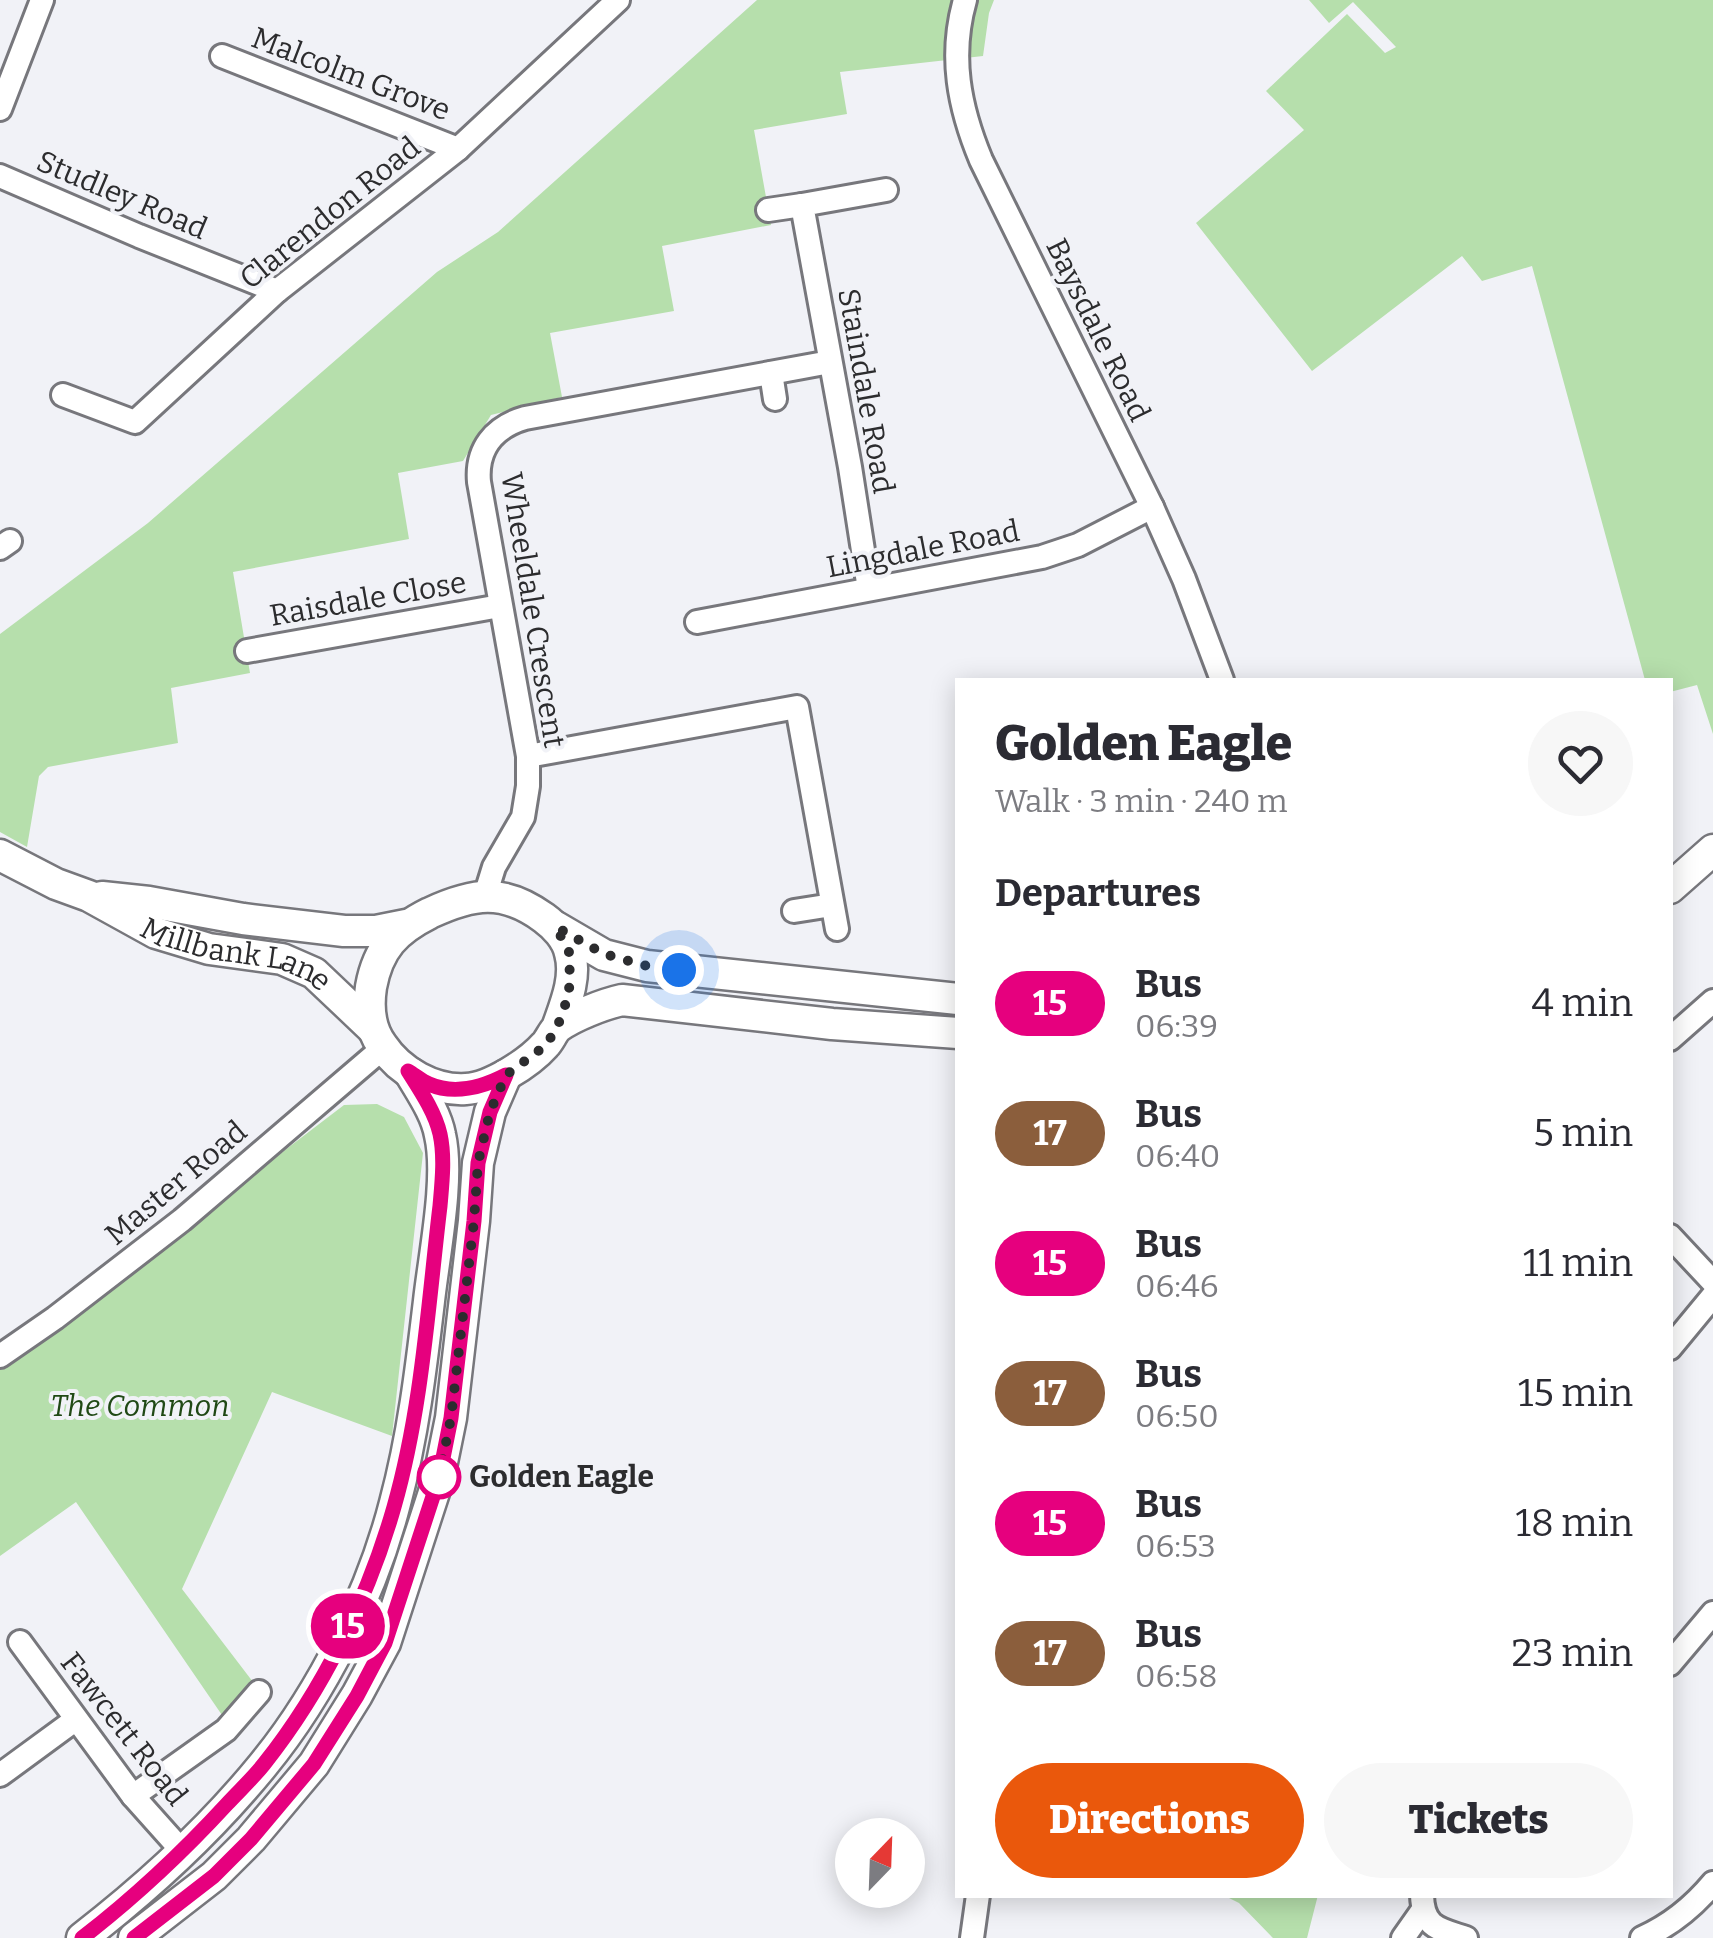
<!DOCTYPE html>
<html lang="en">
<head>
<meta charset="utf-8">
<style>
  :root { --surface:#fff; --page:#f7f7f7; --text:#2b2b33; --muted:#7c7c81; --accent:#ea580c }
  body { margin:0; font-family:Bitter,serif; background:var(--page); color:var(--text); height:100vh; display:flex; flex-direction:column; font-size:38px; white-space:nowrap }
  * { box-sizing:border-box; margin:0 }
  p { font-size:32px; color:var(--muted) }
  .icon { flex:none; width:55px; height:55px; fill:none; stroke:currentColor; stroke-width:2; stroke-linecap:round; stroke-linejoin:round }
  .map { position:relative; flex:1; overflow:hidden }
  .panel { position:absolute; left:955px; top:678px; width:718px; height:1220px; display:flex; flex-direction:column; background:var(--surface); border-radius:0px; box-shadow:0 5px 25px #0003 }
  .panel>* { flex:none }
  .badge { padding:0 20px; border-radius:32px; font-size:35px; line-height:65px }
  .needle { width:65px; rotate:23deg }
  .controls { position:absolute; left:835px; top:1818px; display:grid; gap:20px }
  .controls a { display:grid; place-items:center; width:90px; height:90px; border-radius:50%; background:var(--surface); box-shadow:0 5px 25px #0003; font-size:50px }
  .you { position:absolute; width:50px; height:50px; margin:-25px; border:8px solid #fff; border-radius:50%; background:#1a73e8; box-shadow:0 0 0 15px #1a73e833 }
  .map>.badge { position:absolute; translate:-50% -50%; box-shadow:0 0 0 5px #fff }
  h2 { padding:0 40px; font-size:38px; line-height:90px }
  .round { display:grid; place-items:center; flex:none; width:105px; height:105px; border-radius:52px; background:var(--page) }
  .overview { display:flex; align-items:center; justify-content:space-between; height:170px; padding:0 40px }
  h1 { font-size:48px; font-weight:800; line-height:75px }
  .button { display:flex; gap:20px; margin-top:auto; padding:20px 40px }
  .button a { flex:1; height:115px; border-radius:60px; background:var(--accent); color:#fff; font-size:40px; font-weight:800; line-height:115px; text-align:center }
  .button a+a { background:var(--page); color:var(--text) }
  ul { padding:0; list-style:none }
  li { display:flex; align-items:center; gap:30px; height:130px; padding:0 40px }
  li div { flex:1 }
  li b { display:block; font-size:38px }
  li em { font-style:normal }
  li .badge { min-width:110px; font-weight:700; text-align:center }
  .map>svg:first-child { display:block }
  .green { fill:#b6dfac }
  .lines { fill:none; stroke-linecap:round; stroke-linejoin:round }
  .street-casing { stroke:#77777c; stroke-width:28 }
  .secondary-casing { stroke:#77777c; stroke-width:35 }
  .street { stroke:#fff; stroke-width:22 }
  .secondary { stroke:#fff; stroke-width:30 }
  .line-casing { stroke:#fff; stroke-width:22 }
  .line { stroke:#e6007e; stroke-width:15 }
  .walk { stroke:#2c2c2e; stroke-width:10; stroke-dasharray:0 18 }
  .stop-dot { fill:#fff; stroke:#e6007e; stroke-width:5 }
  .labels { text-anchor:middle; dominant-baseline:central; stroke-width:8; stroke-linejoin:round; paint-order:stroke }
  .street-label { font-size:30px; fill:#2c2c2e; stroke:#f1f2f7 }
  .park-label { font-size:30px; font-style:italic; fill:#204915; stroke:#f1f2f7 }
  .stop-label { font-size:30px; font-weight:bold; fill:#2c2c2e; stroke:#f1f2f7; text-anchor:start }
</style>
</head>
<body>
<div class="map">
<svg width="1713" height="1938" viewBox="0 0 1713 1938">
  <rect width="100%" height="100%" fill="#f1f2f7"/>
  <g class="green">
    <path d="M757,0H994L989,13L983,56L840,72L847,114L754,130L771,225L662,246L674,311L550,333L562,397L491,415L463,461L398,473L409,539L233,572L250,673L171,688L178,743L48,767L39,776L27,847L0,832V634L148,523L437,272L498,232Z"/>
    <path d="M1309,0H1713V734L1697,685L1670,692V680H1645L1532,266L1482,281L1462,256L1312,371L1196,223L1304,130L1266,91L1347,14L1385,53L1396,47L1353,2L1329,23Z"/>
    <path d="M377,1104L404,1117L423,1153L392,1436L272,1392L182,1589L253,1682L224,1718L76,1502L0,1556V1368L344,1105Z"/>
    <path d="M1223,1895H1318L1307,1938H1273L1239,1903Z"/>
  </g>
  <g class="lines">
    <g class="street-casing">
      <g id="street">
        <path d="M965,0C949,56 959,107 981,160L1152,507L1184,579L1222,680"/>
        <path d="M222,56L458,149"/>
        <path d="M0,109L42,0"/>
        <path d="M0,176L139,236L277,291"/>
        <path d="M768,210L802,205"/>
        <path d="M771,373L775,399"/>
        <path d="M63,395L135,422L277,291L458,149L618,0"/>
        <path d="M0,548L10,541"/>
        <path d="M869,589L850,467L802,205L886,190"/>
        <path d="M697,622L1042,557L1078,545L1152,507"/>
        <path d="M247,651L500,606"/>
        <path d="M528,756L797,707L837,929"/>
        <path d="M485,896L494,867L523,817L528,786V756L479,482C476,449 494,427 525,418L830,362"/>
        <path d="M794,911L832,905"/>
        <path d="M1670,1039L1713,1001"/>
        <path d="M1670,1236L1713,1282"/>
        <path d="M1670,1348L1713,1296"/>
        <path d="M0,1356L55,1318L182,1220L383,1048"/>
        <path d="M20,1642L133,1796L183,1852"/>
        <path d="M1670,1664L1713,1613"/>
        <path d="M0,1775L75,1720"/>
        <path d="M133,1796L226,1730L259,1692"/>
        <path d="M1422,1895C1423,1928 1439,1929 1466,1938"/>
        <path d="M972,1938L978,1895"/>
        <path d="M1403,1938L1422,1911"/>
        <path d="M1642,1938C1671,1925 1693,1907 1713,1883"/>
      </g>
    </g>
    <g class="secondary-casing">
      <g id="secondary">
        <path id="s1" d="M0,855L56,884L89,896L156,933L209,949L282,959L314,973L372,1028"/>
        <path d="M1670,888L1713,850"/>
        <path d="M102,897L149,902L243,919L344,931H376L406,925"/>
        <path d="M556,927L604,955L647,966L958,999"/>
        <path d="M557,1028C565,1005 577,978 570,953C567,939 555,926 544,918C503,888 473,893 430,913C396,930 378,948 371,987C368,1007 370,1029 382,1045C400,1072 434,1091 466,1089C490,1088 529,1063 545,1045C550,1040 553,1031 558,1027C573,1016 604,1004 622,1000L832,1024L958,1033"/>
        <path d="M82,1938C148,1887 210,1830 263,1765C322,1693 372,1593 395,1503C413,1436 421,1369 429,1301C434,1255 450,1178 440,1135C436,1113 421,1092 410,1073"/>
        <path d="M134,1938L214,1876L251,1839L314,1764L357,1695L385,1643L439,1477L451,1418L474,1221L478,1163L490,1112L506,1075"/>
      </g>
    </g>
    <use href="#street" class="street"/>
    <use href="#secondary" class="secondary"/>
  </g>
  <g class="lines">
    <g class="line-casing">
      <path id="line" d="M82,1938C135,1897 182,1853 227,1804C239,1791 253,1778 264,1764C323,1690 368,1598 394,1507C422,1409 428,1306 440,1206C442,1183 445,1157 440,1134C435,1112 420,1090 408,1071C415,1075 422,1081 429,1084C454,1095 483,1087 506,1075L490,1112L478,1163L474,1221L451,1418L439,1478L385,1643L357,1696L314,1764L251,1839L214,1876L134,1938"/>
    </g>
    <use href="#line" class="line"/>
    <path class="walk" d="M439,1477L451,1418L474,1221L478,1163L490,1112L506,1075L545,1046L557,1028L569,994L570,954L556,927L604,954L647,966L679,970"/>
  </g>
  <circle class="stop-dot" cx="439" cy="1477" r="20"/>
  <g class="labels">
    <g class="street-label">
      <text transform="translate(351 74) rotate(21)">Malcolm Grove</text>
      <text transform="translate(122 195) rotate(23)">Studley Road</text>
      <text transform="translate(330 213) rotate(-39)">Clarendon Road</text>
      <text transform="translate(1098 330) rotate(64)">Baysdale Road</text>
      <text transform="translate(866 391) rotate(80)">Staindale Road</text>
      <text transform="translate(923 549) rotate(-11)">Lingdale Road</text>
      <text transform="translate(368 599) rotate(-10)">Raisdale Close</text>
      <text transform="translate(533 610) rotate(81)">Wheeldale Crescent</text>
      <text stroke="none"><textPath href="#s1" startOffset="258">Millbank Lane</textPath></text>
      <text transform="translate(176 1183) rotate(-40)">Master Road</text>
      <text transform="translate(124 1729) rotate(52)">Fawcett Road</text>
    </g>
    <g class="park-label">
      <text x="140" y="1406">The Common</text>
    </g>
    <g class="stop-label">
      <text x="469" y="1477">Golden Eagle</text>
    </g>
  </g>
</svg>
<div class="controls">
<a><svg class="needle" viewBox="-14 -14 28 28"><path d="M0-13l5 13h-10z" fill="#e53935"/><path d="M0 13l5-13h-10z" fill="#7c7c81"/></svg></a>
</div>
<div class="you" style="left:679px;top:970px"></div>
<b class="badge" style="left:348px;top:1626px;background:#e6007e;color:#fff">15</b>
<section class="panel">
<div class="overview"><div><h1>Golden Eagle</h1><p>Walk · 3 min · 240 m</p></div><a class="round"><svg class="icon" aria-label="heart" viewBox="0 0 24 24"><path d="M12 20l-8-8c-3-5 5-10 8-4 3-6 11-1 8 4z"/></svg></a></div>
<h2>Departures</h2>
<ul>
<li><span class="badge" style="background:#e6007e;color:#fff">15</span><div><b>Bus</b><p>06:39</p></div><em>4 min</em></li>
<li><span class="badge" style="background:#8b5e3c;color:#fff">17</span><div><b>Bus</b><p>06:40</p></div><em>5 min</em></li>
<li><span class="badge" style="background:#e6007e;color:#fff">15</span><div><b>Bus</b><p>06:46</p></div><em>11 min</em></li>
<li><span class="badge" style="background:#8b5e3c;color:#fff">17</span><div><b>Bus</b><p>06:50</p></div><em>15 min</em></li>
<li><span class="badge" style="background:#e6007e;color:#fff">15</span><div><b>Bus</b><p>06:53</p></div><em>18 min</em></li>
<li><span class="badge" style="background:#8b5e3c;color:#fff">17</span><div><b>Bus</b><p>06:58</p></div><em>23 min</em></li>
</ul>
<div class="button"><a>Directions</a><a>Tickets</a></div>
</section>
</div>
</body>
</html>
